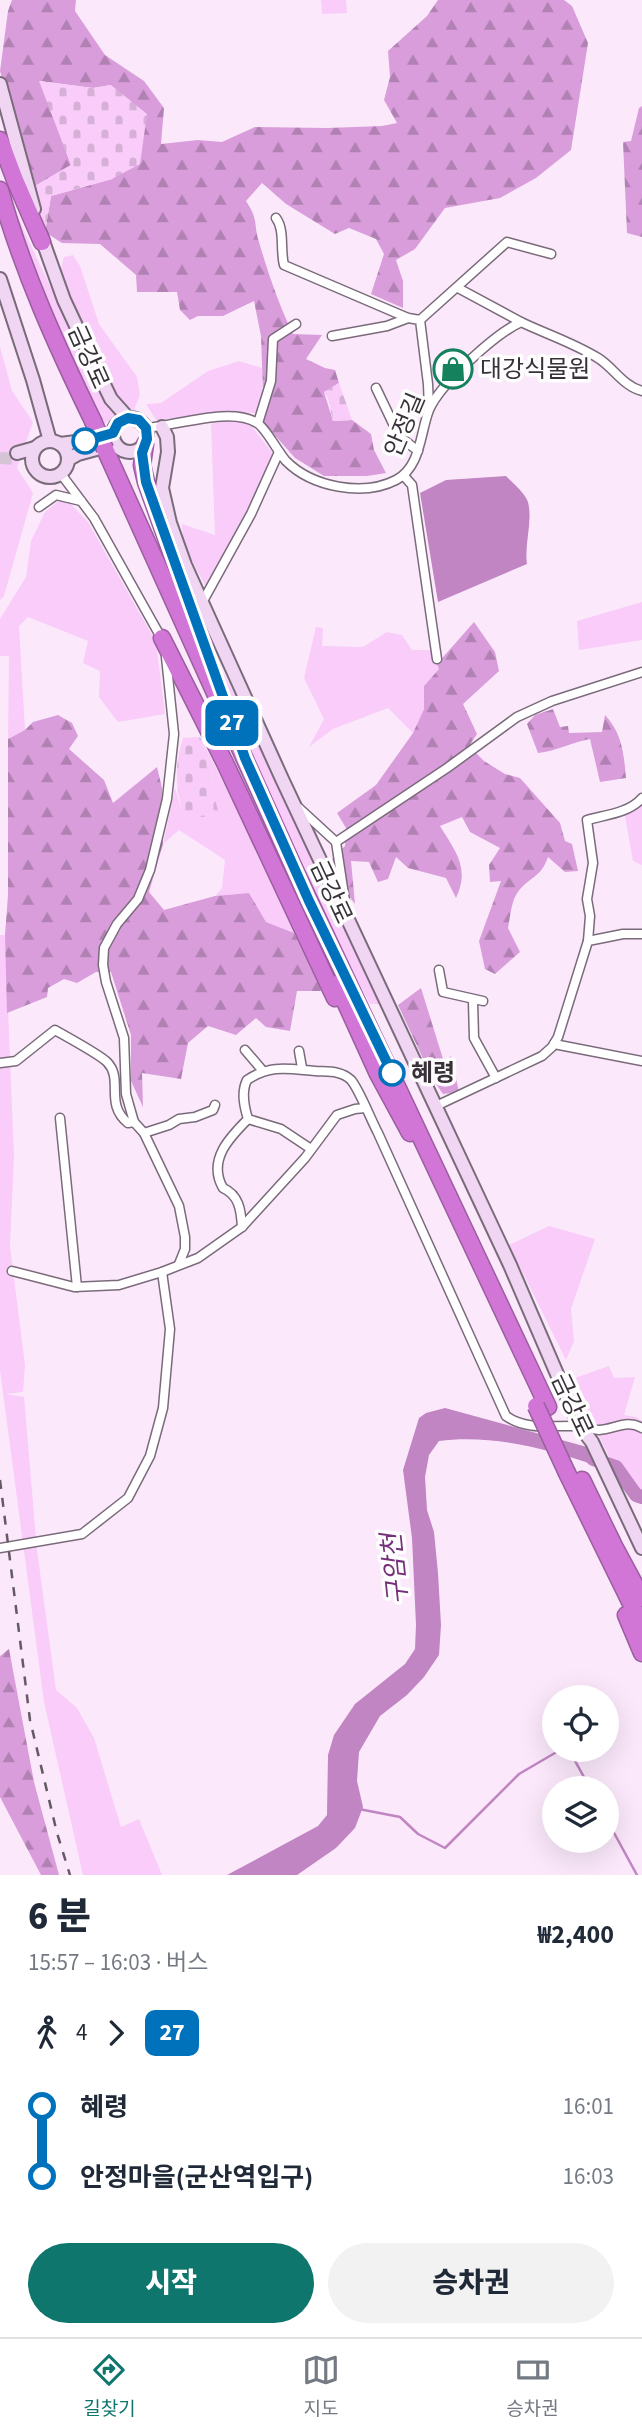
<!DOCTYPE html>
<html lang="ko">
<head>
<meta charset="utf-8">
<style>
  :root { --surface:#fff; --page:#f2f2f3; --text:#1f2937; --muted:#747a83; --line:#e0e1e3; --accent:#0f766e }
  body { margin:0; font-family:"Source Sans 3","Noto Sans KR",sans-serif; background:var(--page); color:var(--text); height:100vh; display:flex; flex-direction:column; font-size:26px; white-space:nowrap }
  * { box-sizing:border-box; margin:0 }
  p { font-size:23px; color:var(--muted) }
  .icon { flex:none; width:38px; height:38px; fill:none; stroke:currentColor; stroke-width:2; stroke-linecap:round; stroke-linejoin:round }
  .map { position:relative; height:1875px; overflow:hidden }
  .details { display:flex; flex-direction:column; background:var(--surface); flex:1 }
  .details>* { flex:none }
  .badge { padding:0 14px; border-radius:10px; font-size:24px; line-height:46px }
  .fabs { position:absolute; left:542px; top:1685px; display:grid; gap:14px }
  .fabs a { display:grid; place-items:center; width:77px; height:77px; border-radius:50%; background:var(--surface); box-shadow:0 7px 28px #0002; font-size:35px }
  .map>.badge { position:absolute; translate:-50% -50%; box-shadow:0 0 0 4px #fff }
  .legs { display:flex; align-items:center; gap:10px; height:77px; padding:0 28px; font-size:23px }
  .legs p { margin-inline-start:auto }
  .head { display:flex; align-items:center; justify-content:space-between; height:119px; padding:0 28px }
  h1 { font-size:38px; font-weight:800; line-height:52px }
  .action { display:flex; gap:14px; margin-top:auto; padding:14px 28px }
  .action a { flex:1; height:80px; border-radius:42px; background:var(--accent); color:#fff; font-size:28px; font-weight:800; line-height:80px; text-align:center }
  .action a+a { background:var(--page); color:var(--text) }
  ul { padding:0 28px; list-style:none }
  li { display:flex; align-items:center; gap:24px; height:70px; font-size:26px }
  li i { display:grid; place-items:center; width:10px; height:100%; margin:0 9px; background:currentColor }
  li i::after { content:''; width:18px; height:18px; margin:-9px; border:5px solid; border-radius:50%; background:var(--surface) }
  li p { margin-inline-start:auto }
  li:first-child i { background:linear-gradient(#0000 50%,currentColor 0) }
  li:last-child i { background:linear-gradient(currentColor 50%,#0000 0) }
  .tab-bar { display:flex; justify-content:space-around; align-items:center; height:98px; border-top:2px solid var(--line); background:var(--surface); font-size:19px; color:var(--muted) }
  .tab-bar a { display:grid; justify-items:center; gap:4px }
  .tab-bar .on { color:var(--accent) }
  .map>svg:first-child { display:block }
  .green { fill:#f9ccfa }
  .forest { fill:url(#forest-firs) }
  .cemetery { fill:url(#cemetery-stones) }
  .water { fill:#c085c2 }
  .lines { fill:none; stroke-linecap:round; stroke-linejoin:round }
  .stream { stroke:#c085c2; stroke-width:2.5 }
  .river { stroke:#c085c2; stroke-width:14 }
  .secondary-tunnel { stroke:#d4c4d4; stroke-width:12; stroke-dasharray:12 6; stroke-linecap:butt }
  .street-casing { stroke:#7a6b7a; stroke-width:11 }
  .secondary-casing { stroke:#7a6b7a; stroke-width:16 }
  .highway-casing { stroke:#9b5e9f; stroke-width:19 }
  .street { stroke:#fff; stroke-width:8 }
  .secondary { stroke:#f1d6f3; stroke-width:12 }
  .highway { stroke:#d176d6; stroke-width:16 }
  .rail { stroke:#645a64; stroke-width:2.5; stroke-dasharray:9 9; stroke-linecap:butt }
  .highway-bridge-casing { stroke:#9b5e9f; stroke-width:19; stroke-linecap:butt }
  .highway-bridge { stroke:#d176d6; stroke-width:16 }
  .line-1-casing { stroke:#fff; stroke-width:16 }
  .line-1 { stroke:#0072bc; stroke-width:10 }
  .stop-1-dot { fill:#fff; stroke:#0072bc; stroke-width:3.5 }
  .labels { text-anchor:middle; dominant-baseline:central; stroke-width:7; stroke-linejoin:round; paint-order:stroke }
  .street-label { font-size:24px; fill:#383138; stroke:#fdfdfd }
  .poi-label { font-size:24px; fill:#383138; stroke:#fdfdfd; text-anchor:start }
  .stop-label { font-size:24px; font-weight:bold; fill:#383138; stroke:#fdfdfd; text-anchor:start }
  .water-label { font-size:26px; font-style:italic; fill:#77317b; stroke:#fdfdfd }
</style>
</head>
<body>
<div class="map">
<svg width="642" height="1875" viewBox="0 0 642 1875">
  <defs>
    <pattern id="forest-firs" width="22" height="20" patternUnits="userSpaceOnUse" patternTransform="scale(1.75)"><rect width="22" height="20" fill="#d99ddb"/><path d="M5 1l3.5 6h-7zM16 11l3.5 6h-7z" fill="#b181b3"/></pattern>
    <pattern id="cemetery-stones" width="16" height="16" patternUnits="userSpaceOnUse" patternTransform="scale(1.75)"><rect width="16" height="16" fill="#f9ccfa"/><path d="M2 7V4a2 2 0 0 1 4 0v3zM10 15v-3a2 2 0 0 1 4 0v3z" fill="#d6b0d7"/></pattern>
  </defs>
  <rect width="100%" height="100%" fill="#fbe9fb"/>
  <g class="green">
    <path d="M321,0H346L347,13L322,14Z"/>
    <path d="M15,211L56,299L116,416L103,425L65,351L17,229Z"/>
    <path d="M73,255L80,266L99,324L137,377L140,395L134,410L123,408L107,380L67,290L61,268L64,257Z"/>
    <path d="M0,347L12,391L33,422L17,468L33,493L4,596L0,600Z"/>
    <path d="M239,361L262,368V402L255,413L227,412L156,420L146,404L161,403L208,371Z"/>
    <path d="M229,420L250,424L274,455L234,539L207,589L184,546L182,524L215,535L211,424Z"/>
    <path d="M64,497L88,522L156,642L165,714L118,722L99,697L100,671L83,663L88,641L28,617L19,626L25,730L8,739L9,656H0V619L26,577L31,541L45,512Z"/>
    <path d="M642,602V640L579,650L577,621Z"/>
    <path d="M316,627L323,628L322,646L363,647L387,632L402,635L412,650H432L439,669L424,686V709L413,733L388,708L333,729L309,747L324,719L304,678Z"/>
    <path d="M213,653L258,739L383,1004H370L329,927L254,768Z"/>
    <path d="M213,762L257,849L294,933L266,922L249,893L215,896L222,888L225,860L179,830L163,844L175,788L182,810L218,814L212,788Z"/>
    <path d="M642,804V865L633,861L625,816Z"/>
    <path d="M0,935H5L14,1156L10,1246L25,1365L23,1392L6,1394L24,1397L37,1550L56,1690L77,1708L94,1738L121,1827L139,1819L162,1875H83L44,1702L0,1370Z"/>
    <path d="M549,1226L595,1239L571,1309L574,1341L566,1360L509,1245Z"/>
    <path d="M609,1366L614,1378L635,1377L624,1415L636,1417L642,1421V1490L638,1488L619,1464L609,1457L572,1379Z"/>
  </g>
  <g class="forest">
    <path d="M12,0H76L75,11L105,55L144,81L164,108L161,144L198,140L222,142L255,127L327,128L382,126L397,123L384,100L390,77L388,51L427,16L438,0H564L572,6L588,43L571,150L536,178L500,198L445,208L415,249L396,260L403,281V308L371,294L384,254L376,239L349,228L335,234L286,204L262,183L246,201C259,220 253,223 259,242C268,273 279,305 293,334L322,335L306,359L325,368L335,370L339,383L324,392L333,421L352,420L371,434L374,450L386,473L367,476H324L295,458L264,423L261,336L254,301L223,316H198L190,320L180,310L177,292H137L136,275L100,244L62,243L45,232L51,196L112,179L111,85L93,88L40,81L71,165L35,186L0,71L8,11Z"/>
    <path d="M642,106V237L627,233L623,142L631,141L639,108Z"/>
    <path d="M474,622L495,652L499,671L463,704L477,734L469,746L484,761L505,774L520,778L560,823L565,841L572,844L578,871L565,872L548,857C540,880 528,876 516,895C511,904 510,918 508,928L520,952L495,974L485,969L479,941L501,881L490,882L489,865L500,848L470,832L462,817L440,826C456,852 470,868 456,898L446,878L408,868L396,857L388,879L378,882L369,862L351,861L355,904L336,879L332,859L345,846L346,828L337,813L376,785L413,733L424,709V686L439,669L437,664Z"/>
    <path d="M553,709L560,727L568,726L569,733L602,732L605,715C622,733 624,754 626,778L600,782L590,739C572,742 557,751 538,753L527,724L535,715Z"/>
    <path d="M58,715L72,723L78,736L69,749L104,780L113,803L157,767L162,788L163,844L149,892L164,910L215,896L249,893L266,922L294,933L317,977L321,991H297L290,1031L266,1027L256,1018L236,1035L208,1026L188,1043L181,1079L142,1073L143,1107L131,1081V1035L111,972H96L77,983L64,979L48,988L47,997L7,1013L5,935L8,895V739L25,730L33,722Z"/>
    <path d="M421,988L444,1062L451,1056L459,1092L443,1094L432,1078L398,1005Z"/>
    <path d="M9,1649L34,1782L59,1875H41L0,1797V1656Z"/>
  </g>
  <g class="cemetery">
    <path d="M39,81L93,88L111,85L147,114L140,164L112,179L51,196L45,232L35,186L71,165Z"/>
    <path d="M339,383L352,420L333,421L328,398L324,392Z"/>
    <path d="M200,737L213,762L212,788L219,814L202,817L182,810C175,784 175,763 183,738Z"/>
  </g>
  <g class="water">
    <path d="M506,476C513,483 525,493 528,502C533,522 524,544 527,564L438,602L420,493L446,480Z"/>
    <path d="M445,1408L587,1447L597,1466C548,1449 492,1434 439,1441L429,1455L425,1477L427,1510L434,1532L438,1573L441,1625L439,1655L424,1677L407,1695L380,1716L359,1752L357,1781L363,1807L355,1828L336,1848L297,1875H227L318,1826L327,1815L328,1755L334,1735L355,1704L405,1664L415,1649L416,1625L412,1538L403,1470L419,1418L426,1413Z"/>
  </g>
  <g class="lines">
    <g class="stream">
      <path d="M569,1750L590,1788"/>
      <path d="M359,1809L400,1817L418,1834L445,1848L519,1774L560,1750"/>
      <path d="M607,1820L637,1875"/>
    </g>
    <path class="river" d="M593,1459L616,1467L636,1495L642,1497"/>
    <path class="secondary-tunnel" d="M0,458L17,459"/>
    <g class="street-casing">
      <g id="street">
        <path d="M276,218C285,230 280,250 284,265L408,318L420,320L428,384L429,408"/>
        <path d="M458,288L521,322"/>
        <path d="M420,320L507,242L551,254"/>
        <path d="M332,336L387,326L408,318"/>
        <path d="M376,388L399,436L418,451"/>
        <path d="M258,423L271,381L273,339L296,324"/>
        <path d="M146,428C176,426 231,406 257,423C266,428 277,451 286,461C312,487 363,497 396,480C421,467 420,433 429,410C440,384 495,334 521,322C546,334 574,343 598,358C614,368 623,386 642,391"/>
        <path d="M61,474L94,518L163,641"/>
        <path d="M404,476L412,485L437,659"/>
        <path d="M39,507L56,495L81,501"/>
        <path d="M203,601L251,514L279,452"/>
        <path d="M166,657L174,734L167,799L150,870L138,899L117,924L104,948L103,965L106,982L124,1038L126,1094L134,1122L144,1133L179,1206L185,1237V1249L179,1264"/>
        <path d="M299,808L336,842L447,768L517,717L552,701L642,672"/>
        <path d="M336,842L346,908"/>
        <path d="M588,941L590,916L587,899L593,863L587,820C605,815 629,813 642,798"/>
        <path d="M439,970L443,992L483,1001"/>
        <path d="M473,1001L474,1038L496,1078"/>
        <path d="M554,1044L642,1061"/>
        <path d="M245,1050L263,1071"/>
        <path d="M299,1051L302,1068"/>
        <path d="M0,1063L16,1061L55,1030C67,1037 99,1054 107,1062C124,1079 104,1104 128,1123L134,1122"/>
        <path d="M436,1106L542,1056L552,1047L558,1037L588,941L623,934H642"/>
        <path d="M60,1118L77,1287"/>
        <path d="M248,1119L281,1129L311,1149"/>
        <path d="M144,1133L169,1125L179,1119L195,1117L213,1110L215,1105"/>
        <path d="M242,1227C241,1210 239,1195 223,1188C207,1160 230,1137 248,1119C244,1106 241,1092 247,1080C271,1064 289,1069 315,1071C327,1072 341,1070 351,1080C359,1089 371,1120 378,1133L506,1416C527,1431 553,1425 577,1426C584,1426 592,1430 599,1430C615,1429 627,1419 642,1428"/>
        <path d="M12,1271L74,1287L119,1285L162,1272L198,1258L242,1227L305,1158L337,1115L355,1109L365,1108"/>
        <path d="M0,1548L82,1534L128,1498L150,1456L163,1408L170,1329L162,1272"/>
      </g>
    </g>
    <g class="secondary-casing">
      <g id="secondary">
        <path d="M0,84L34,209"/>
        <path d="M40,233L64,300L93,362L111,399L128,418"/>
        <path d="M0,279L33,380L50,441"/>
        <circle cx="130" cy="435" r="17"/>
        <path d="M162,427L167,437L168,452L162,488L170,523L185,565L282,779L510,1265L579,1425L592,1442L642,1548"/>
        <circle cx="50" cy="459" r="18"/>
        <path d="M60,444L84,441L105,434"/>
        <path d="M17,453L35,448"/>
        <path d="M69,459L78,454L111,445"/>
      </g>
    </g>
    <g class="highway-casing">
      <g id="highway">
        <path d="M0,140L15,180L42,242"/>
        <path d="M0,190C22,270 57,347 93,421"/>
        <path d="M145,444L142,465L146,482L204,644"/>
        <path d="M105,449L293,866L548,1407"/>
        <path d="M162,638L225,763L335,998"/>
        <path d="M337,984L378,1074L410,1133"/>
        <path d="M567,1473L642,1626"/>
        <path d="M582,1480L612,1542"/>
        <path d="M608,1535L642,1598"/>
        <path d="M626,1615L642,1653"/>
      </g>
    </g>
    <use href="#street" class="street"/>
    <use href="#secondary" class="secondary"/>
    <use href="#highway" class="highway"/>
    <path class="rail" d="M0,1480L30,1720L57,1833L70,1875"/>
    <g class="highway-bridge-casing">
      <g id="highway-bridge">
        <path d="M93,421L105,449"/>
        <path d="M536,1406L567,1473"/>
      </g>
    </g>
    <use href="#highway-bridge" class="highway-bridge"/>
  </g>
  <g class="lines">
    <g class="line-1-casing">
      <path id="line-1" d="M85,441L113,433L118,423L128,418L139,420L146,428L147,439L142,453L146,482L245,758L309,901L392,1073"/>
    </g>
    <use href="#line-1" class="line-1"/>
  </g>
  <defs>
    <g id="shop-ring" transform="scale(2.0125)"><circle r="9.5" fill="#fdfdfd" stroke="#15815d" stroke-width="1.5"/><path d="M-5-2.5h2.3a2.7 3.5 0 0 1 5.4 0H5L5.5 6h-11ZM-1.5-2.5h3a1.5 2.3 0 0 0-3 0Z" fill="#15815d"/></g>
  </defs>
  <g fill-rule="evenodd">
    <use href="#shop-ring" x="453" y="369"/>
  </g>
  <g class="stop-1-dot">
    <circle cx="85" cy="441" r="12"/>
    <circle cx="392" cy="1073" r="12"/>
  </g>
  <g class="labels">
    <g class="street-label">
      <text transform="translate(88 357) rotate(66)">금강로</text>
      <text transform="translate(405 425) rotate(-67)">안정길</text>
      <text transform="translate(331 892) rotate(65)">금강로</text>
      <text transform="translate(572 1405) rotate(65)">금강로</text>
    </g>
    <g class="poi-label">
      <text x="480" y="369">대강식물원</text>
    </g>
    <g class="stop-label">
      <text x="411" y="1073">혜령</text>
    </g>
    <g class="water-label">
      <text transform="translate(395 1569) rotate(-96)">구암천</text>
    </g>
  </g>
</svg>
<div class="fabs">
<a><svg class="icon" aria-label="locate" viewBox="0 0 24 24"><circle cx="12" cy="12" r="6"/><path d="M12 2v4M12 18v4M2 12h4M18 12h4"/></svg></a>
<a><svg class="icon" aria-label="layers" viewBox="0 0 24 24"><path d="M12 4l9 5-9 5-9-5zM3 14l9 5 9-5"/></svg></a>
</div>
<b class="badge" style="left:232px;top:723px;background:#0072bc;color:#fff">27</b>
</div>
<section class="details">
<div class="head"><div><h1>6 분</h1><p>15:57 – 16:03 · 버스</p></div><b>₩2,400</b></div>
<div class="legs"><svg class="icon" aria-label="walk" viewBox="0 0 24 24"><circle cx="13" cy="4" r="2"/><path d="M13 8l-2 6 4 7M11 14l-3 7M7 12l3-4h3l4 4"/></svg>4<svg class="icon" aria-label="forward" viewBox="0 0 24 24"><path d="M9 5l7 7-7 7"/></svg><b class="badge" style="background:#0072bc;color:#fff">27</b></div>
<ul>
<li><i style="color:#0072bc"></i><b>혜령</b><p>16:01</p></li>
<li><i style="color:#0072bc"></i><b>안정마을(군산역입구)</b><p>16:03</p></li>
</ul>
<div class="action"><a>시작</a><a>승차권</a></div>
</section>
<nav class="tab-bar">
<a class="on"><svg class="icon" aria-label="directions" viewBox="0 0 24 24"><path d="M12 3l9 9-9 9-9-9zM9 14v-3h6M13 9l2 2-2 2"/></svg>길찾기</a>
<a><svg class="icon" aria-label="map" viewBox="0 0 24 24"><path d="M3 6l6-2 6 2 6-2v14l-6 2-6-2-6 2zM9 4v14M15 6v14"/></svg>지도</a>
<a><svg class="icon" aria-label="tickets" viewBox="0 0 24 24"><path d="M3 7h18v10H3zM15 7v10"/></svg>승차권</a>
</nav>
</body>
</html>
